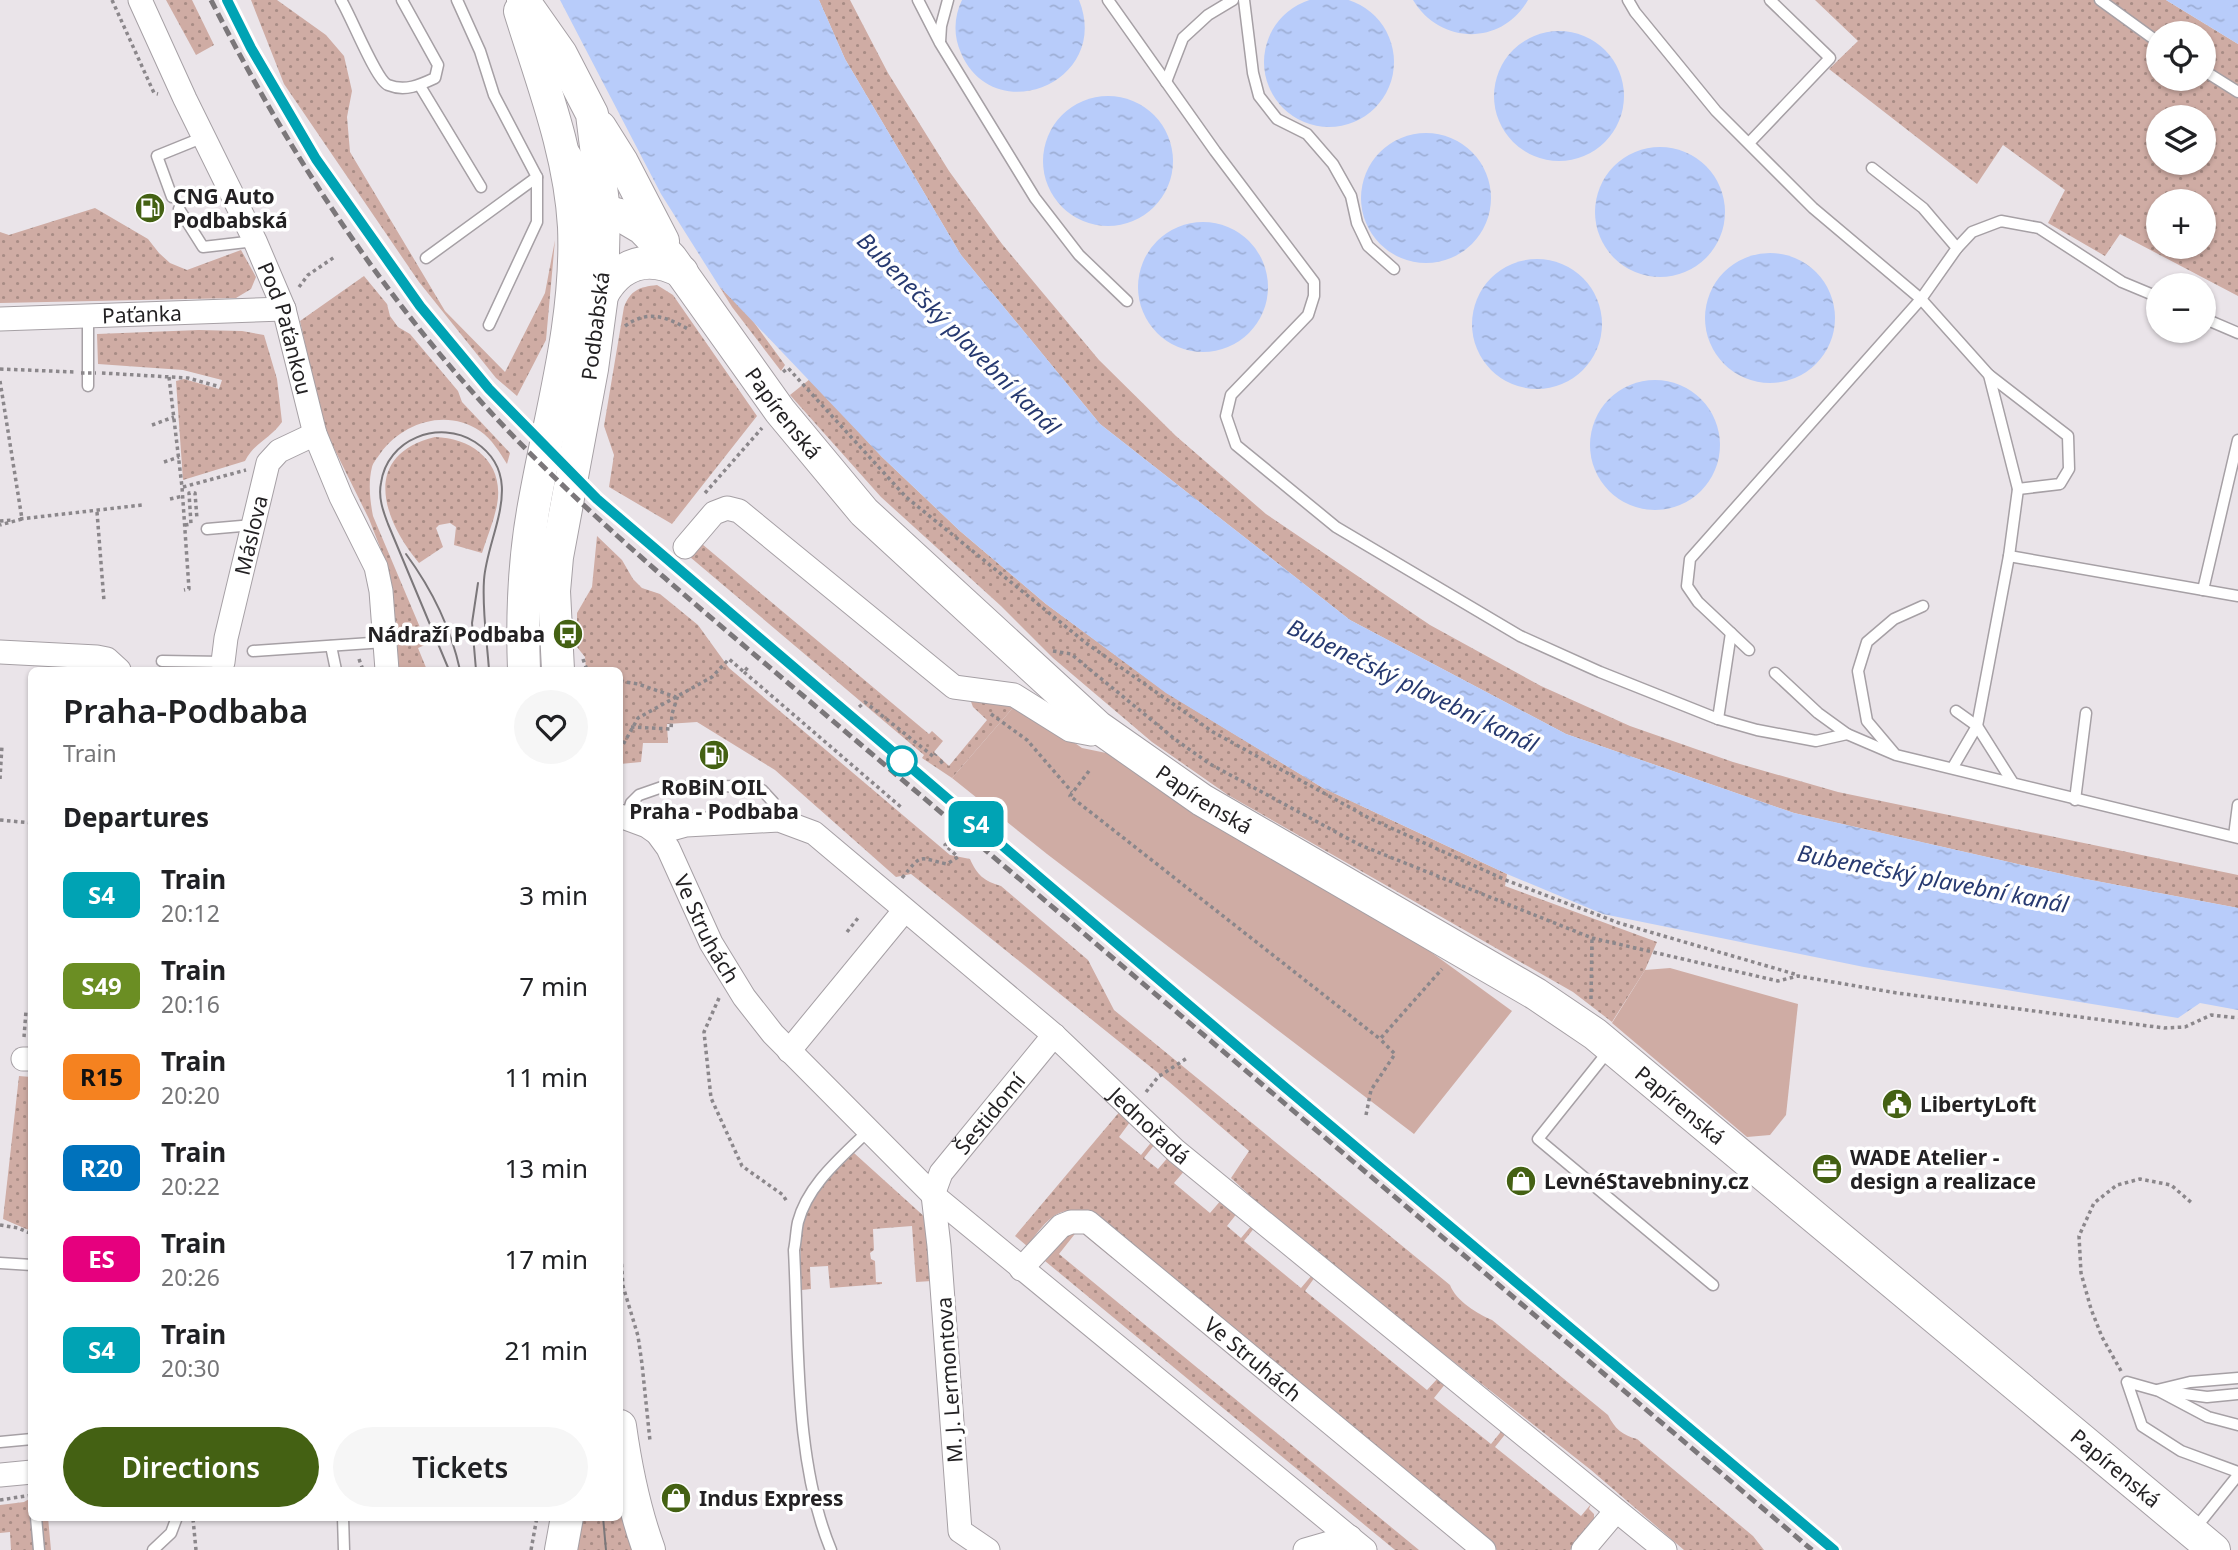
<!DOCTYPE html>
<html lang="en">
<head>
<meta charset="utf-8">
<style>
  :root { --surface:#fff; --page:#f6f6f6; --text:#202124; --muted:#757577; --accent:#446113 }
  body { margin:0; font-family:"Noto Sans",sans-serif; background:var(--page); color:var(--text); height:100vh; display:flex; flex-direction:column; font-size:26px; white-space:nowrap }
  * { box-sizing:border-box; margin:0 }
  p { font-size:23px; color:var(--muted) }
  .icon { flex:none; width:38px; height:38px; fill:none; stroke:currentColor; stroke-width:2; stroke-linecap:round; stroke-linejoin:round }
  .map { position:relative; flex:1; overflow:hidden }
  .details { position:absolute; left:28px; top:667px; width:595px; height:854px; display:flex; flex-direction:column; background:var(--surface); border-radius:10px; box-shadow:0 2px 5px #0004 }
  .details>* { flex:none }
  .badge { padding:0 14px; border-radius:10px; font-size:24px; line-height:46px }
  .tools { position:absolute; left:2146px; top:21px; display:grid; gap:14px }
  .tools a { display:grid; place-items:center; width:70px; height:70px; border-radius:50%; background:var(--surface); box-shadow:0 2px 5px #0004; font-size:35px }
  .map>.badge { position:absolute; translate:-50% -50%; box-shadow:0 0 0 4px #fff }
  h2 { padding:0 35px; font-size:26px; line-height:63px }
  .round { display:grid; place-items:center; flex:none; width:74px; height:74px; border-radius:37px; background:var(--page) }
  .head { display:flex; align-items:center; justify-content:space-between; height:119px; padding:0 35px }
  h1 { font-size:33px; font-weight:600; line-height:52px }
  .primary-button { display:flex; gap:14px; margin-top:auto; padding:14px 35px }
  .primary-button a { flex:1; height:80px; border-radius:42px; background:var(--accent); color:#fff; font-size:28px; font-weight:600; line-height:80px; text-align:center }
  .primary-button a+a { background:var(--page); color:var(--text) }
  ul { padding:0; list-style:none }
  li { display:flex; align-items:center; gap:21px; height:91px; padding:0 35px }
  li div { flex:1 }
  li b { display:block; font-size:26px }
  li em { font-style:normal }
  li .badge { min-width:77px; font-weight:700; text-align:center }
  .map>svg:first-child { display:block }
  .grass { fill:url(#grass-dots); fill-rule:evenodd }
  .green { fill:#cfaca4 }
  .water { fill:url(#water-ripples) }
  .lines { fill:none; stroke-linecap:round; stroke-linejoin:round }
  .lane-casing { stroke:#a6a0a5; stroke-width:13 }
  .street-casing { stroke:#a6a0a5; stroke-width:25 }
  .secondary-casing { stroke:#a6a0a5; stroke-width:34 }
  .path { stroke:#8b878b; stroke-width:3.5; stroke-dasharray:3.5 3.5; stroke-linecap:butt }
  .lane { stroke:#fff; stroke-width:10 }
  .street { stroke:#fff; stroke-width:23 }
  .secondary { stroke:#fff; stroke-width:32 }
  .tram { stroke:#7b777a; stroke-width:2 }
  .rail { stroke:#7b777a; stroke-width:5; stroke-dasharray:10 5; stroke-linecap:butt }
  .path-bridge { stroke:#8b878b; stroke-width:3.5; stroke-dasharray:3.5 3.5; stroke-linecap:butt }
  .line-casing { stroke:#fff; stroke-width:16 }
  .line { stroke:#00a3b4; stroke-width:10 }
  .stop-dot { fill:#fff; stroke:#00a3b4; stroke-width:3.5 }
  .labels { text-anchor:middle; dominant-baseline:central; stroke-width:7; stroke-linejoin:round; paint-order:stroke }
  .poi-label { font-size:21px; font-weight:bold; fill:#232123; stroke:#fff; text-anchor:start }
  .street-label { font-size:21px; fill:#232123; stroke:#fff }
  .water-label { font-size:23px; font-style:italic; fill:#273a71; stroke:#fff }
</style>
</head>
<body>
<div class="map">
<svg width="2238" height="1550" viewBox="0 0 2238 1550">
  <defs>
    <pattern id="grass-dots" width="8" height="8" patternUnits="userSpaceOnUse" patternTransform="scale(1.75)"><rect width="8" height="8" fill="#cfaca4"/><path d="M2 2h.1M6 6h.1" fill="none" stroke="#a88c85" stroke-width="1.8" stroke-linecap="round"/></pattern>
    <pattern id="water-ripples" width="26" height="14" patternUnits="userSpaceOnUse" patternTransform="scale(1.75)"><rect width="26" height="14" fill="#b8ccfa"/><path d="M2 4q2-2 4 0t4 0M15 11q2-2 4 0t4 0" fill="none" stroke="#9eafd6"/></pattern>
  </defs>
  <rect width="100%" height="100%" fill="#eae4e9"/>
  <g class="grass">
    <path d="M166,0H192L214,45L196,55Z"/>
    <path d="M251,0H277L326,35L344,56L352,91L347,117L350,152L445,311L505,372L545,293L555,240L546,340L517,396L496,378L419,282L284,84Z"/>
    <path d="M819,0H850L888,73L949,171L1002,244L1099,360L1176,436L1266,514L1430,625L1541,686L1630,726L1733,762L1838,792L2238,875V908L2075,877L1794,813L1566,734L1350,620L1100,424L961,255L845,59Z"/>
    <path d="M1815,0H2166L2238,44V296L2120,234L2105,256L2048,223L2065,190L2003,145L1977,184L1829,69L1858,41ZM2158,33H2203V79H2158ZM2158,117H2203V163H2158ZM2158,201H2203V247H2158Z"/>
    <path d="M95,208L148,239L159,253L170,263L187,270L241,250L256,277L251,289L236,298L0,303V232L9,235Z"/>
    <path d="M364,276L387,304L390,316L398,327L410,334L458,391L462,402L510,453L507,464C500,453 492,439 480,431C446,408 402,423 380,454C377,458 373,463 372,467C368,483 370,501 373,516L427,644L418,648L427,670H399L394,605L387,565L369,519L323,426L300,321Z"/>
    <path d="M657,285L673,295L757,416L672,524L609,487L614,455L604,426L624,307C631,290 639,287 657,285Z"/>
    <path d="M719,286L750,317L785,365L781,371L732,307Z"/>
    <path d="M199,330L242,331L264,335L277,379L282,422C271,438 254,443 245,461L183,480L176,381L184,379L219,389L222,380L183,370L98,364L97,334Z"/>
    <path d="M810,379L882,457L960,531L1046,604L1167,693L1323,788L1507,874L1505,886L1657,942L1645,970L1612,1022L1573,992L1228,795L1152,742L1053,658L1001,606L881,497L790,395Z"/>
    <path d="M435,437C473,438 505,463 497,505C494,521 487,537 482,553L454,545L456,527L450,523L439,525L436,528L443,547L419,563C382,519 361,455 435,437Z"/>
    <path d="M597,536L622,560L633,579L642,588L660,594L698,625L729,668L950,855L970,859C977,875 984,881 1001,886L1088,960L1114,1010L1450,1285C1456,1301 1478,1314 1492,1320L1608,1415C1615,1429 1622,1435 1637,1439L1753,1536L1764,1550H1684L1591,1470L1294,1236L1231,1178L1249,1151L1168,1081L911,874L896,877L775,770L697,722L667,724L668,743H643L641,762L620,764V670H586L585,657L577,647V613L592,587Z"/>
    <path d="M702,544L929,734L932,731L943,741L934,752L949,766L987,720L973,707L970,699L1017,703L952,778L922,758L924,755L690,557Z"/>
    <path d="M19,1076L31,1077V1231L3,1219Z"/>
    <path d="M1121,1110L1446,1383L1434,1398L1491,1444L1503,1429L1507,1432L1495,1447L1581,1516L1591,1504L1589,1509L1594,1514V1520L1570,1550H1497L1092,1217C1085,1215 1077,1212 1070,1211C1051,1210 1037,1234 1027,1246L1015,1236ZM1130,1122L1153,1140L1141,1155L1119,1137ZM1155,1144L1170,1155L1158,1169L1144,1158ZM1186,1169L1222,1199L1210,1213L1174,1183ZM1238,1212L1252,1225L1241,1238L1227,1226ZM1255,1227L1312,1275L1301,1288L1244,1241ZM1315,1277L1438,1378L1427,1390L1305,1291Z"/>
    <path d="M854,1153L927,1219L932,1281L916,1282L912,1226L873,1229L874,1250L870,1253L871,1259L875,1261L876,1282H882V1284L830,1288L828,1266L810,1267L811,1289L802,1290C797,1219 803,1203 854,1153Z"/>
    <path d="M1075,1224L1115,1254L1112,1258L1078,1230L1059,1254L1419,1550H1395L1045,1261Z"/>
    <path d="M31,1498L32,1517H48L51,1550H11L10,1532L0,1533V1505L24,1502Z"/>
    <path d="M620,1498L635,1550H573L577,1517H620Z"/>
  </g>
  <g class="green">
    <path d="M1017,703L1082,748L1111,754L1413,939L1512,1011L1414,1134L1047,854L952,778Z"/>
    <path d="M1670,968L1798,1004L1786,1115L1770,1135L1747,1137L1612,1023L1645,970Z"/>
  </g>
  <g class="water">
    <circle cx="1329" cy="62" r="65"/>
    <path d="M560,0H819L845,59L961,255L1100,424L1350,620L1566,734L1794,813L2075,877L2238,908V1010L2200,1003L2178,1018L1864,967L1603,914L1507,874L1323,788L1166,693L1046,604L960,531L882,457L719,286L661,194Z"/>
    <path d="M962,0H1079C1112,82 994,130 961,53C953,36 954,16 962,0Z"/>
    <path d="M1413,0H1528C1502,46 1440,45 1413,0Z"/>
    <path d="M2166,0H2238V44Z"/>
    <circle cx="1559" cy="96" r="65"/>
    <circle cx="1108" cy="161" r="65"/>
    <circle cx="1426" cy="198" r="65"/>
    <circle cx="1660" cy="212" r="65"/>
    <circle cx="1203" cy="287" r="65"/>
    <circle cx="1770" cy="318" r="65"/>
    <circle cx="1537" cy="324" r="65"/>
    <circle cx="1655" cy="445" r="65"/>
  </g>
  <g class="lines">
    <g class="lane-casing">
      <g id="lane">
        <path d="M341,0C351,16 376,80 388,85C405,92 420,85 435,78L438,65L402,0"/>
        <path d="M457,0L480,51L494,95L537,177V222L489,325"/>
        <path d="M918,0L940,43L1035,198L1079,255L1127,301"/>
        <path d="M1108,0L1215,151L1314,282V296L1308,315L1231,395L1226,416L1236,445L1336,527L1520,636L1600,672L1718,719L1757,730L1816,741L1847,734"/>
        <path d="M1244,0L1253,73L1259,96L1277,119L1307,134L1333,164L1351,196L1357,223L1368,246L1394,269"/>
        <path d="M1628,0L1635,12L1716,111L1813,208L1921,299L1989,375L2018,489L2009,556L1977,726L1953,767"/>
        <path d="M2100,0L2158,42"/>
        <path d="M940,42L941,26L948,0"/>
        <path d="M2203,70L2238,92"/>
        <path d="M1166,82L1183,38L1208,15L1233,0"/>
        <path d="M420,86L481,187"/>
        <path d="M1749,143L1830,58L1770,0"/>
        <path d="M172,197L157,156L204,137"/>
        <path d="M179,209L203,247L255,241"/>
        <path d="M1957,248L1972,232L2001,221L2039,228L2122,282L2158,297"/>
        <path d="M426,258L537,177"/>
        <path d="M88,316V386"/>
        <path d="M2203,318L2238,333"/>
        <path d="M1989,375L2068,436L2069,469L2060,484L2018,489"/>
        <path d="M207,529L253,525"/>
        <path d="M2009,556L2238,596"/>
        <path d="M2203,590L2238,440"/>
        <path d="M331,646L336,670"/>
        <path d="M1749,650L1698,602L1687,586L1690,559L1921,299L1957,248L1923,208L1872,168"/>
        <path d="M253,651L385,642"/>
        <path d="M162,661L223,662L222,665"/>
        <path d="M1775,673L1818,713L1847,734L1896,755L2238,838"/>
        <path d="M1956,711L1977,726L2013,783"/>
        <path d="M1718,719L1731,633"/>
        <path d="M1894,753L1867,721L1858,671L1867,642L1894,619L1923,606"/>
        <path d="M2075,800L2086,713"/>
        <path d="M2238,805L2234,836H2238"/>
        <path d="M627,817L631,803L639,795L662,787L744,786L762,790L773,802L779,820"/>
        <path d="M1610,1049L1538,1139L1713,1285"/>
        <path d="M0,1263L32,1265"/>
        <path d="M2157,1390L2190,1382L2238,1378"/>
        <path d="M2169,1392L2207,1397L2238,1394"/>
        <path d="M2238,1425L2208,1417L2159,1391L2127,1382L2142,1426L2181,1451L2238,1472"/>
        <path d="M0,1442L32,1439"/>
        <path d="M36,1517L39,1550"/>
        <path d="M343,1517L344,1550"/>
        <path d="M2194,1530L2238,1475"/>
        <path d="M153,1550L171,1533L177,1517"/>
        <path d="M831,1550C794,1461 799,1345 794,1250C796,1241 796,1231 798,1222C808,1184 842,1157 868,1131"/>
      </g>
    </g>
    <g class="street-casing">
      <g id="street">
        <path id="s1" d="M140,0L185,99L255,241L284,309L315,434L341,497L376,567L381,591L387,670"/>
        <path id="s2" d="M0,319L284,309"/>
        <path d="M685,547L714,513L727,508L739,511L954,687L1014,695L1070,730L1091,734L1098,727"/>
        <path d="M0,652L97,657L107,659L119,670"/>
        <path id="s3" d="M223,662L226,638L268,463L279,451L315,434"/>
        <path id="s4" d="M620,816L647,826L657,833L668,848L711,943L744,997L773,1034L933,1195L1365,1550"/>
        <path id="s5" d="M657,833L686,825L779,820L814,833L1054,1035L1176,1151L1665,1550"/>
        <path d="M789,1051L904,911"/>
        <path d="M23,1059H32"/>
        <path id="s6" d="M1021,1269L1061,1226L1071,1222H1088L1484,1550"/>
        <path d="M0,1475L32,1472"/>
        <path id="s7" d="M988,1550L960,1531L939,1246L933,1195L941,1173L1054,1035"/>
        <path d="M1305,1550L1350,1537"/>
        <path d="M1583,1550L1616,1511"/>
      </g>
    </g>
    <g class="secondary-casing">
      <g id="secondary">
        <path d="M523,0L561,54L592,114L604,211L602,295L592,369L557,557L554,591L558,670"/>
        <path d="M520,11C542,82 570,153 574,227C578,324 549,417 533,511C524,563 522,617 524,670"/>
        <path d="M600,127L622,162L663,241"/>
        <path id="s8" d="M565,156L582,185L604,211L620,215L642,228L671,258L780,411L864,512L1098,727L1202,800L1536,994L1595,1034L2214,1550"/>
        <path d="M602,295C620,262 649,254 682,272"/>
        <path d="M620,1426C626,1469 634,1509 649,1550"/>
        <path d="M561,1550L567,1517"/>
      </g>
    </g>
    <g class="path">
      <path d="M112,0L154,93L158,94"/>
      <path d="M299,287L308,275L336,256"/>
      <path d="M625,326C647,310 665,316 688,329"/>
      <path d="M0,369L75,372"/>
      <path d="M783,372L788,368L906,497L1086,643L1213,732L1369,818L1508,881L1619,923L1798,975"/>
      <path d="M102,373L188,378L217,386"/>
      <path d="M169,377L182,487L189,589L184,590"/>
      <path d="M0,381L22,519L0,525"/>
      <path d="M152,425L174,417"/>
      <path d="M164,462L179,457"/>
      <path d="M183,487L246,470"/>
      <path d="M705,493L762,428"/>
      <path d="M170,499L183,496"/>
      <path d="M97,512L104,601"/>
      <path d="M20,519L142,505"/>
      <path d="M0,521L12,520"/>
      <path d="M185,525L191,524L189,493H195L197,519"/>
      <path d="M1053,651L1071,654L1176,740L1210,764L1360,845L1592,938L1778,981L1798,976L1897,993L2164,1028L2185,1027L2211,1015L2238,1018"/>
      <path d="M359,659L363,670"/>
      <path d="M583,659L587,670"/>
      <path d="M744,672L902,808"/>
      <path d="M620,681L638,684L676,697"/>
      <path d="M859,707L865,702L934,757L936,754"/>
      <path d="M991,714L1027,740L1072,792"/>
      <path d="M631,727L671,729L672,714L678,695"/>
      <path d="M620,750L638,718L712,677L729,659L744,672L748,667"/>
      <path d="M940,763L943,761"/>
      <path d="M1089,771L1070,796L1380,1039L1442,969"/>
      <path d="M0,779L2,745"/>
      <path d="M0,820L32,823"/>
      <path d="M902,878C923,852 918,858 947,864L958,857L945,845L951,841"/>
      <path d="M847,932L858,918"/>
      <path d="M719,998L704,1032L711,1098L742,1166L783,1195L787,1202"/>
      <path d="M1591,999L1592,938"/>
      <path d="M24,1037L26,1011"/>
      <path d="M1146,1092L1158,1077L1187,1058"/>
      <path d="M1366,1115L1371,1090L1395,1054L1380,1039"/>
      <path d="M0,1225L18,1228L32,1234"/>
      <path d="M620,1243L623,1286L638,1336L642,1364L650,1441"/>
      <path d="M2121,1371L2102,1337L2091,1309L2081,1273L2079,1236L2094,1203L2117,1185L2140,1179L2171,1185L2193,1204"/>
      <path d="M0,1500L32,1495"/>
      <path d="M193,1519L196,1550"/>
      <path d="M531,1550L537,1517"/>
    </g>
    <use href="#lane" class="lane"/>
    <use href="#street" class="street"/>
    <use href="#secondary" class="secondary"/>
    <g class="tram">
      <path d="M406,554C431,588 451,629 460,670"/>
      <path d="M449,670L388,524C383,511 378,497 381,483C387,439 439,419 475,442C528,477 487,534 484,580C482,610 487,641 489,670"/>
      <path d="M476,670L472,623L478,583"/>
      <path d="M603,1517L606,1550"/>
    </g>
    <g class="rail">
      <path d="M211,0C292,159 390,309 515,438C586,511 664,578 742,644L1812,1550"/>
      <path d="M227,0C298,140 385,272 490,390C524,428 561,463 597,499L1407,1191L1834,1550"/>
    </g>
    <path class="path-bridge" d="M81,373H96"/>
  </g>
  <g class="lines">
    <g class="line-casing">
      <path id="line" d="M227,0L251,48L316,159L420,306L489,389L597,499L1287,1089L1834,1550"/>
    </g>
    <use href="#line" class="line"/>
  </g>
  <defs>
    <g id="fuel-disc" transform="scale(1.575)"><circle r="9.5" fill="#446113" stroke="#fff"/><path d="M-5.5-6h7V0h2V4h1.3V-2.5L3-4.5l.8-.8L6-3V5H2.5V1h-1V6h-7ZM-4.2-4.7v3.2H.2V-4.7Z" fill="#fff"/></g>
    <g id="bus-disc" transform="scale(1.575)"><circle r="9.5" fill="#446113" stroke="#fff"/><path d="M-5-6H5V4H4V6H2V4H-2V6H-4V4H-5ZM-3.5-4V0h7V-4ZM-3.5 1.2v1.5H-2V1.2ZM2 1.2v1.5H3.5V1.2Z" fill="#fff"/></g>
    <g id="civic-disc" transform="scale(1.575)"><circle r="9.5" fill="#446113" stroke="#fff"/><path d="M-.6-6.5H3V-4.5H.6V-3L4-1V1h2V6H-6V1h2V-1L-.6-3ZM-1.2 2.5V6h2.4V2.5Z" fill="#fff"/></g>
    <g id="office-disc" transform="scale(1.575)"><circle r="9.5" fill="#446113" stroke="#fff"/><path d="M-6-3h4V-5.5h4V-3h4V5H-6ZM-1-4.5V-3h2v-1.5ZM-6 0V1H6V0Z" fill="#fff"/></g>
    <g id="shop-disc" transform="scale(1.575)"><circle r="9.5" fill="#446113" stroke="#fff"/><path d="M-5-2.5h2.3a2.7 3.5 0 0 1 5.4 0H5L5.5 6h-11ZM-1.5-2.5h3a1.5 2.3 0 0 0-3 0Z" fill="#fff"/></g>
  </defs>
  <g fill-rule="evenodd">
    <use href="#fuel-disc" x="150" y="208"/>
    <use href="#bus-disc" x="568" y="634"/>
    <use href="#fuel-disc" x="714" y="755"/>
    <use href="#civic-disc" x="1897" y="1104"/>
    <use href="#office-disc" x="1827" y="1169"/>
    <use href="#shop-disc" x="1521" y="1181"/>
    <use href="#shop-disc" x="676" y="1498"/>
  </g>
  <circle class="stop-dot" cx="902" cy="761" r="14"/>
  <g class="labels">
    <g class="poi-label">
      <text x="173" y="196">CNG Auto<tspan x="173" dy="24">Podbabská</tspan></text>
      <text x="545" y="634" text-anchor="end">Nádraží Podbaba</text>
      <text x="714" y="787" text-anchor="middle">RoBiN OIL<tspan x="714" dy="24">Praha - Podbaba</tspan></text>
      <text x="1920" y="1104">LibertyLoft</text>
      <text x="1850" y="1157">WADE Atelier -<tspan x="1850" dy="24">design a realizace</tspan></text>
      <text x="1544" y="1181">LevnéStavebniny.cz</text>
      <text x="699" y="1498">Indus Express</text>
    </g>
    <g class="street-label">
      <text stroke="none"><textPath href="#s2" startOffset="142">Paťanka</textPath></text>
      <text transform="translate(595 326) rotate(-83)">Podbabská</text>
      <text stroke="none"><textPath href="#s1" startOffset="360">Pod Paťankou</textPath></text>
      <text stroke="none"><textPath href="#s8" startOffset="343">Papírenská</textPath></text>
      <text stroke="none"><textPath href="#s3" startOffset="130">Máslova</textPath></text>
      <text stroke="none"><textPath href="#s8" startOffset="917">Papírenská</textPath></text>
      <text stroke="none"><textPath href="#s4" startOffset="149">Ve Struhách</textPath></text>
      <text stroke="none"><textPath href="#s8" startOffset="1484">Papírenská</textPath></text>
      <text stroke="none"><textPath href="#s7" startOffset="471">Šestidomí</textPath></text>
      <text stroke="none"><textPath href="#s5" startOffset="606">Jednořadá</textPath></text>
      <text stroke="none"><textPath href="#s6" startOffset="301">Ve Struhách</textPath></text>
      <text transform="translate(949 1380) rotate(-94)">M. J. Lermontova</text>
      <text stroke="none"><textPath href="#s8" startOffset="2051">Papírenská</textPath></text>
    </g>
    <g class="water-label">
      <text transform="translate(959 333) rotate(45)">Bubenečský plavební kanál</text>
      <text transform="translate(1413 685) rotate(26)">Bubenečský plavební kanál</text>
      <text transform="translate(1933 878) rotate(11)">Bubenečský plavební kanál</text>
    </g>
  </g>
</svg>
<div class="tools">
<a><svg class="icon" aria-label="locate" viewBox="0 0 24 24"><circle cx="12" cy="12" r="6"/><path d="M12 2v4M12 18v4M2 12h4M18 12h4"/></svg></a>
<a><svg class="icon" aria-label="layers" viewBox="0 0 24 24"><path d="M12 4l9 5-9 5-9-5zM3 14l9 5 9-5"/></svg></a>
<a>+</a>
<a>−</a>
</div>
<b class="badge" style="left:976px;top:824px;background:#00a3b4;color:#fff">S4</b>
<section class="details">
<div class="head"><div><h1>Praha-Podbaba</h1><p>Train</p></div><a class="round"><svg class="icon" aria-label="heart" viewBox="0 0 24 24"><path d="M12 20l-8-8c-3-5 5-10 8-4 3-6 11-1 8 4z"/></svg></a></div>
<h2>Departures</h2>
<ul>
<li><span class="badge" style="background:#00a3b4;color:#fff">S4</span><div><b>Train</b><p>20:12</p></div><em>3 min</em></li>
<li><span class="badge" style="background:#6b8e23;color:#fff">S49</span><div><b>Train</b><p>20:16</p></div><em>7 min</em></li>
<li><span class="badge" style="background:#f58220;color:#111">R15</span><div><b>Train</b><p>20:20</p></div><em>11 min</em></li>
<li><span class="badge" style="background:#0072bc;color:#fff">R20</span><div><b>Train</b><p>20:22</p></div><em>13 min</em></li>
<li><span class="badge" style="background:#e6007e;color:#fff">ES</span><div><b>Train</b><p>20:26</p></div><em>17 min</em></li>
<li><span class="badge" style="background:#00a3b4;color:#fff">S4</span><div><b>Train</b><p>20:30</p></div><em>21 min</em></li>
</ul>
<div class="primary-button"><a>Directions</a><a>Tickets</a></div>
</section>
</div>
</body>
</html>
